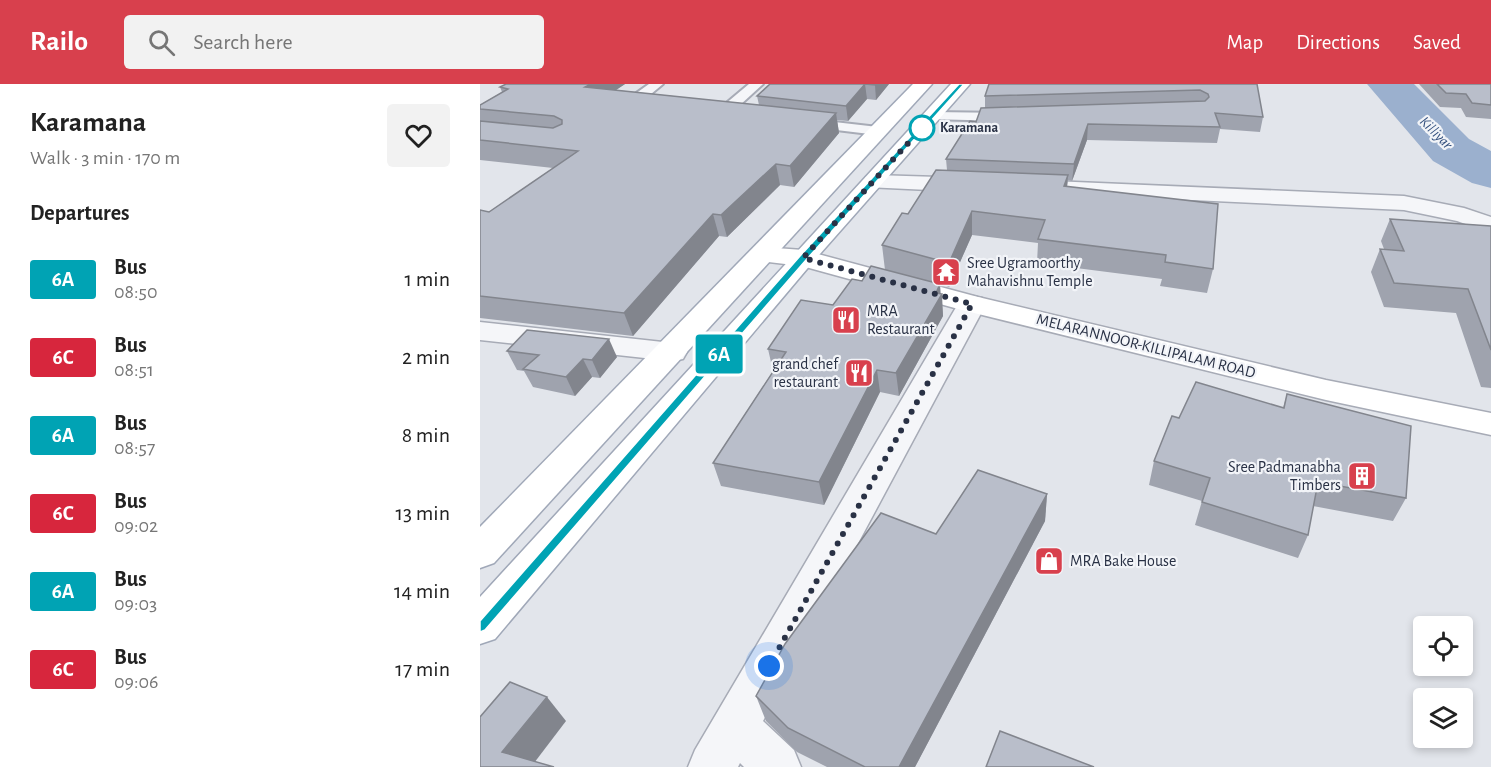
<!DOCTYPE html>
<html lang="en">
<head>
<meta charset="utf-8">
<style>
  :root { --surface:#fff; --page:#f2f2f2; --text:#222; --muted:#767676; --accent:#d8404d }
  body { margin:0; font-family:"Alegreya Sans",sans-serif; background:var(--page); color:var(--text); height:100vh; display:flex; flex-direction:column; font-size:22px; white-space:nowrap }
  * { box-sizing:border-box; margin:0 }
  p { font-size:20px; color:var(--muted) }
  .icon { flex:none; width:33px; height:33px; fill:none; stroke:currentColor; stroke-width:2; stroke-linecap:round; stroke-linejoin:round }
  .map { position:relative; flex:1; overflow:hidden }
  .drawer { display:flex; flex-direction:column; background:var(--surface); width:480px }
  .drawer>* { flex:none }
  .badge { padding:0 12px; border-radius:4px; font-size:21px; line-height:39px }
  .fabs { position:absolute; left:933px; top:532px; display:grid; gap:12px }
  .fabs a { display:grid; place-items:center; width:60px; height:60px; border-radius:6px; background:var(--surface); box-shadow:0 3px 9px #0003; font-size:30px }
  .you { position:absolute; width:30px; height:30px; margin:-15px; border:4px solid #fff; border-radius:50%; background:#1a73e8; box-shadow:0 0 0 9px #1a73e833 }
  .map>.badge { position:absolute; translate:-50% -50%; box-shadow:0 0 0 3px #fff }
  h2 { padding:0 30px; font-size:22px; line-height:54px }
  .round { display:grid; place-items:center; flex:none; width:63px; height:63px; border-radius:6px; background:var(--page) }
  .headline { display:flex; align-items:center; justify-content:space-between; height:102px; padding:0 30px }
  h1 { font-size:28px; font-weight:700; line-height:45px }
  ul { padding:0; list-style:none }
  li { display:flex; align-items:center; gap:18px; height:78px; padding:0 30px }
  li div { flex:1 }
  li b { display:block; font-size:22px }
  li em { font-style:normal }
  li .badge { min-width:66px; font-weight:700; text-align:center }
  header { display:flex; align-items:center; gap:36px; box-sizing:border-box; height:84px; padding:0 30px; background:var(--accent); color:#fff }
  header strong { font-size:28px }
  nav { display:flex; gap:33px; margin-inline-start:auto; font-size:21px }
  .search { width:420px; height:54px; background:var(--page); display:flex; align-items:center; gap:15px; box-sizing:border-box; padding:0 21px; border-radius:6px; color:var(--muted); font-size:22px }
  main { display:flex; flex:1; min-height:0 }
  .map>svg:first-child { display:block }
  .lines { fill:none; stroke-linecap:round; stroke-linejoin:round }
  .river { fill:#9bb0ce; fill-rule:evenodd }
  .lane-casing { stroke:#a7abb6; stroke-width:4 }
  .street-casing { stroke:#a7abb6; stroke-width:3 }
  .secondary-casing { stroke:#a7abb6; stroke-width:3 }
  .primary-casing { stroke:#a0a8b8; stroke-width:3 }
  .lane { fill:#f5f6f9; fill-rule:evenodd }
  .street { fill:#f5f6f9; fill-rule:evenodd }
  .secondary { fill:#fff; fill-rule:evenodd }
  .primary { fill:#fff; fill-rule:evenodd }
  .wall { fill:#9fa3ae }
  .shaded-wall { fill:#82858d }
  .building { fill:#b9beca; stroke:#82858d; stroke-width:1.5 }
  .line { fill:#00a3b4; stroke:#fff; stroke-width:1.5 }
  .walk { stroke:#293145; stroke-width:6; stroke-dasharray:0 10.8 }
  .stop-dot { fill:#fff; stroke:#00a3b4; stroke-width:3 }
  .labels { text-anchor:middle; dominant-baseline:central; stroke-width:4.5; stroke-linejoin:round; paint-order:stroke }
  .far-stop-label { font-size:14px; font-weight:bold; fill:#293145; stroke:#f2f4f8; text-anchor:start }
  .far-water-label { font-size:15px; font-style:italic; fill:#304d7c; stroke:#f2f4f8 }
  .poi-label { font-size:16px; fill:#293145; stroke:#f2f4f8; text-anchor:start }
  .street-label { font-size:16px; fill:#293145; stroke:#f2f4f8 }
</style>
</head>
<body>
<header>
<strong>Railo</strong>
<div class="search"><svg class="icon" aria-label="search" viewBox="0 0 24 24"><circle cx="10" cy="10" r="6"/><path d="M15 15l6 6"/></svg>Search here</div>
<nav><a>Map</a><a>Directions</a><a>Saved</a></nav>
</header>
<main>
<section class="drawer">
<div class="headline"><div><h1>Karamana</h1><p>Walk · 3 min · 170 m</p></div><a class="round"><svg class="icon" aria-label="heart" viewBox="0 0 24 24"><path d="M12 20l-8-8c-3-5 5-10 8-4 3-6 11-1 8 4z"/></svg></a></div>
<h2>Departures</h2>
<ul>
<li><span class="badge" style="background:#00a3b4;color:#fff">6A</span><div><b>Bus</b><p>08:50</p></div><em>1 min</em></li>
<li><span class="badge" style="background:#d7263d;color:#fff">6C</span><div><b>Bus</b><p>08:51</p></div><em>2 min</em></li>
<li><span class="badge" style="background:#00a3b4;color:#fff">6A</span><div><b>Bus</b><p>08:57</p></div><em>8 min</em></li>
<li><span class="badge" style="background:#d7263d;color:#fff">6C</span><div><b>Bus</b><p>09:02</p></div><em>13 min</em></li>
<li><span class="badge" style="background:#00a3b4;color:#fff">6A</span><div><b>Bus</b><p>09:03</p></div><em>14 min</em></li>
<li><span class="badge" style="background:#d7263d;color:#fff">6C</span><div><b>Bus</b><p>09:06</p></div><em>17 min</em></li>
</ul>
</section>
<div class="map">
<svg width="1011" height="683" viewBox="0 0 1011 683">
  <rect width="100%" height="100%" fill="#e2e5eb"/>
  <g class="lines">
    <path class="river" d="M887,0H934L989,55L1011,67V104L992,99L953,77Z"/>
    <g class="lane-casing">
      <g id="lane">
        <path d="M169,0H183L165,15L173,16L175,19L173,22L148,21L146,18L148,15Z"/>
        <path d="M269,0H283L248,32H238L236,29L238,26Z"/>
        <path d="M452,28L528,29L535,33L528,37L447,35L445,32L447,29Z"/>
        <path d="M328,35L398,43L405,47L398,51L323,42L321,39L323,36Z"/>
      </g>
    </g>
    <g class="street-casing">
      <g id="street">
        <path d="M394,91L491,94L499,96L502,101L499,106L491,108L386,103L383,98L386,93Z"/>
        <path d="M572,97L924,112L984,124L1011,133V149L977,137L924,126L564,109L561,104L564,99Z"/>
        <path d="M492,212L502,214L506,220L283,637L314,666L321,683H264L260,679L258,683H208L215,666L478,220L482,214Z"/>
        <path d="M0,238L192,259L203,261L207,268L203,275L192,277L0,256Z"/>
      </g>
    </g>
    <g class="secondary-casing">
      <path id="secondary" d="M281,163L323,166L498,213L846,296L1011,329V351L846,316L482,226L322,182L272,176L268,171L272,166Z"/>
    </g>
    <g class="primary-casing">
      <g id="primary">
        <path d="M433,0H452L14,479L0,484V443Z"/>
        <path d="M471,0H490L332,179L15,555L0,560V513Z"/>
      </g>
    </g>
    <use href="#lane" class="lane"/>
    <use href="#street" class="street"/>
    <use href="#secondary" class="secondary"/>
    <use href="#primary" class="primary"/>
  </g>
  <g class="wall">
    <path d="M26,0H145L136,6L279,21L277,12L290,0H409L396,16L387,15L368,37L357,36L359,49L314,103L300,101L247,153L239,152L153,252L0,234V126L9,128L73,84L0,76V21L22,8L20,3Z"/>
    <path d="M777,0L783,33L780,48L740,45L737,59L607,56L592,97L588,96L587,103L733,185L727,209L680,202L682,195L557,179L558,159L492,151L469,203L460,200L463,232L419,312L400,308L344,421L241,402L233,379L293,287L288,265L353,221L382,197L405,186L402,161L428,130L467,86L466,75L496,38L505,24V12Z"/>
    <path d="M939,0H1011V35L986,33L981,24L960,23Z"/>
    <path d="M910,135L1011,142V304L1001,303L976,229L904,223L891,188L900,165H904L901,157Z"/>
    <path d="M27,267L137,273L120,294L112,293L95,312L53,303L44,287L37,286Z"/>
    <path d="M807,310L926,414L913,437L833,422L828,451L818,474L715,441L722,417L669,401L674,377L699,334L803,324Z"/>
    <path d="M567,410L565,437L435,683H347L317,668L286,637L276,612L456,450Z"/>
  </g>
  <g class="shaded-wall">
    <path d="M111,0H145L112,22L105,3Z"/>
    <path d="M385,0L387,15L368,37L366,22Z"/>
    <path d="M395,0H409L396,16L395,1Z"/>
    <path d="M356,29L359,49L314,103L310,82Z"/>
    <path d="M608,40L607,56L592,97L594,80Z"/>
    <path d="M296,80L300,101L247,153L241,131Z"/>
    <path d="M588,91L586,114L584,102Z"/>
    <path d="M492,127V151L469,203V179Z"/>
    <path d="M233,130L239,152L153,252L144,229Z"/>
    <path d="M460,200V212L462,210L463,232L419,312L416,289Z"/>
    <path d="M129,255L137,273L120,294L112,276Z"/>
    <path d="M103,275L112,293L95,312L86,293Z"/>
    <path d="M397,286L400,308L344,421L339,398Z"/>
    <path d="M567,410L565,437L435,683H419Z"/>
    <path d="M67,613L86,637L51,683L22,668Z"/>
  </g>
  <g class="building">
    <path d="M26,0H111L105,3L356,29L310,82L296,80L241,131L233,130L144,229L0,212V126L9,128L98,67L0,56V37L73,44L82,40V36L74,32L0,25V21L28,5L20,3Z"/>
    <path d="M290,0H395V1L385,0L366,22L277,12Z"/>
    <path d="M509,0H777L783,33L735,29L740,43L608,40L594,80L466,75L490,37L496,38L501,24L725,17L729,13L728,10L720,6L505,12Z"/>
    <path d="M957,0H1011V21L992,19L986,10L966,9Z"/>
    <path d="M456,86L588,91L584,102L738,120L733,185L685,178L686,171L558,155L565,136L492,127L469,179L402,161L422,129L428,130Z"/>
    <path d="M910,135L1011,142V266L988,205L914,199L900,165L924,167Z"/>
    <path d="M391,182L460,200L456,209L462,210L416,289L397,286L339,398L233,379L306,268L288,265L321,216L353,221L372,195L382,197Z"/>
    <path d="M47,246L129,255L112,276L103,275L86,293L43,285L59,271L27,267Z"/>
    <path d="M716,298L804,324L807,310L931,342L926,414L838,398L828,451L722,418L730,394L674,377L692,332L699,334Z"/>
    <path d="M498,386L567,410L419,683H385L308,644L276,612L305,560L401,429L456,450Z"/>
    <path d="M30,598L67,613L22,668L74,683H0V633Z"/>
    <path d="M520,647L614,683H506Z"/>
  </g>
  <path class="line" d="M479,0H484L326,176L5,546L0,548V537L320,172Z"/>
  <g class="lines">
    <path class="walk" d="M289,582L492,220L323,174L442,44"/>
  </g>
  <defs>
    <g id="temple-square" transform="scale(1.5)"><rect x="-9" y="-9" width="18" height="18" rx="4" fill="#d8404d" stroke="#f2f4f8"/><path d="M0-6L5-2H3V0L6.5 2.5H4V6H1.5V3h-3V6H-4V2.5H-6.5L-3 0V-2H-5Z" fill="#fff"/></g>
    <g id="restaurant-square" transform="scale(1.5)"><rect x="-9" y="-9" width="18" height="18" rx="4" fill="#d8404d" stroke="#f2f4f8"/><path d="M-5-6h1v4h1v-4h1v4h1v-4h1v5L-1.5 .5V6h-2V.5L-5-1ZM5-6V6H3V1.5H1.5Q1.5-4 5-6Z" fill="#fff"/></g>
    <g id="building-square" transform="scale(1.5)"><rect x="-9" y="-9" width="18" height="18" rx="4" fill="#d8404d" stroke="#f2f4f8"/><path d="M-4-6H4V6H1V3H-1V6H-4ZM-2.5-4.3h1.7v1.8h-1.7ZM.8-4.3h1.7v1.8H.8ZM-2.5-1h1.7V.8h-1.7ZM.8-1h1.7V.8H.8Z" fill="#fff"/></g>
    <g id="shop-square" transform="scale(1.5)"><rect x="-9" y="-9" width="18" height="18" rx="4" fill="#d8404d" stroke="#f2f4f8"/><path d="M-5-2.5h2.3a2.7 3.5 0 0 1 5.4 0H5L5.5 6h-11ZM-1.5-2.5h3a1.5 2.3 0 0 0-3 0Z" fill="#fff"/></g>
  </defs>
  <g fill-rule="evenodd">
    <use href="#temple-square" x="466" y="188"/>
    <use href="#restaurant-square" x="366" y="236"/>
    <use href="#restaurant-square" x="379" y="289"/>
    <use href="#building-square" x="882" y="392"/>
    <use href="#shop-square" x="569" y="477"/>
  </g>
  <circle class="stop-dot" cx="442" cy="44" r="12"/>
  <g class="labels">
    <g class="far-stop-label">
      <text x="460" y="44">Karamana</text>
    </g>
    <g class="far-water-label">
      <text transform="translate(956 49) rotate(45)">Killiyar</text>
    </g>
    <g class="poi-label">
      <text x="487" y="179">Sree Ugramoorthy<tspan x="487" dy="18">Mahavishnu Temple</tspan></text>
      <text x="387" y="227">MRA<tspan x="387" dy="18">Restaurant</tspan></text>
      <text x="358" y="280" text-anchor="end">grand chef<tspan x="358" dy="18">restaurant</tspan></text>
      <text x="861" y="383" text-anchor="end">Sree Padmanabha<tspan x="861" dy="18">Timbers</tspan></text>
      <text x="590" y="477">MRA Bake House</text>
    </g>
    <g class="street-label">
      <text transform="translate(666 262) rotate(14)">MELARANNOOR-KILLIPALAM ROAD</text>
    </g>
  </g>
</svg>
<div class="fabs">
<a><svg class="icon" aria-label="locate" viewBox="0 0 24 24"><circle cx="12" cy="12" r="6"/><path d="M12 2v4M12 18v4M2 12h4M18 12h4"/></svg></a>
<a><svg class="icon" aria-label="layers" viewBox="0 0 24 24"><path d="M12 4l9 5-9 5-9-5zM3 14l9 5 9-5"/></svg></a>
</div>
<div class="you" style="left:289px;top:582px"></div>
<b class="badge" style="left:239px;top:270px;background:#00a3b4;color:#fff">6A</b>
</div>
</main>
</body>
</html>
